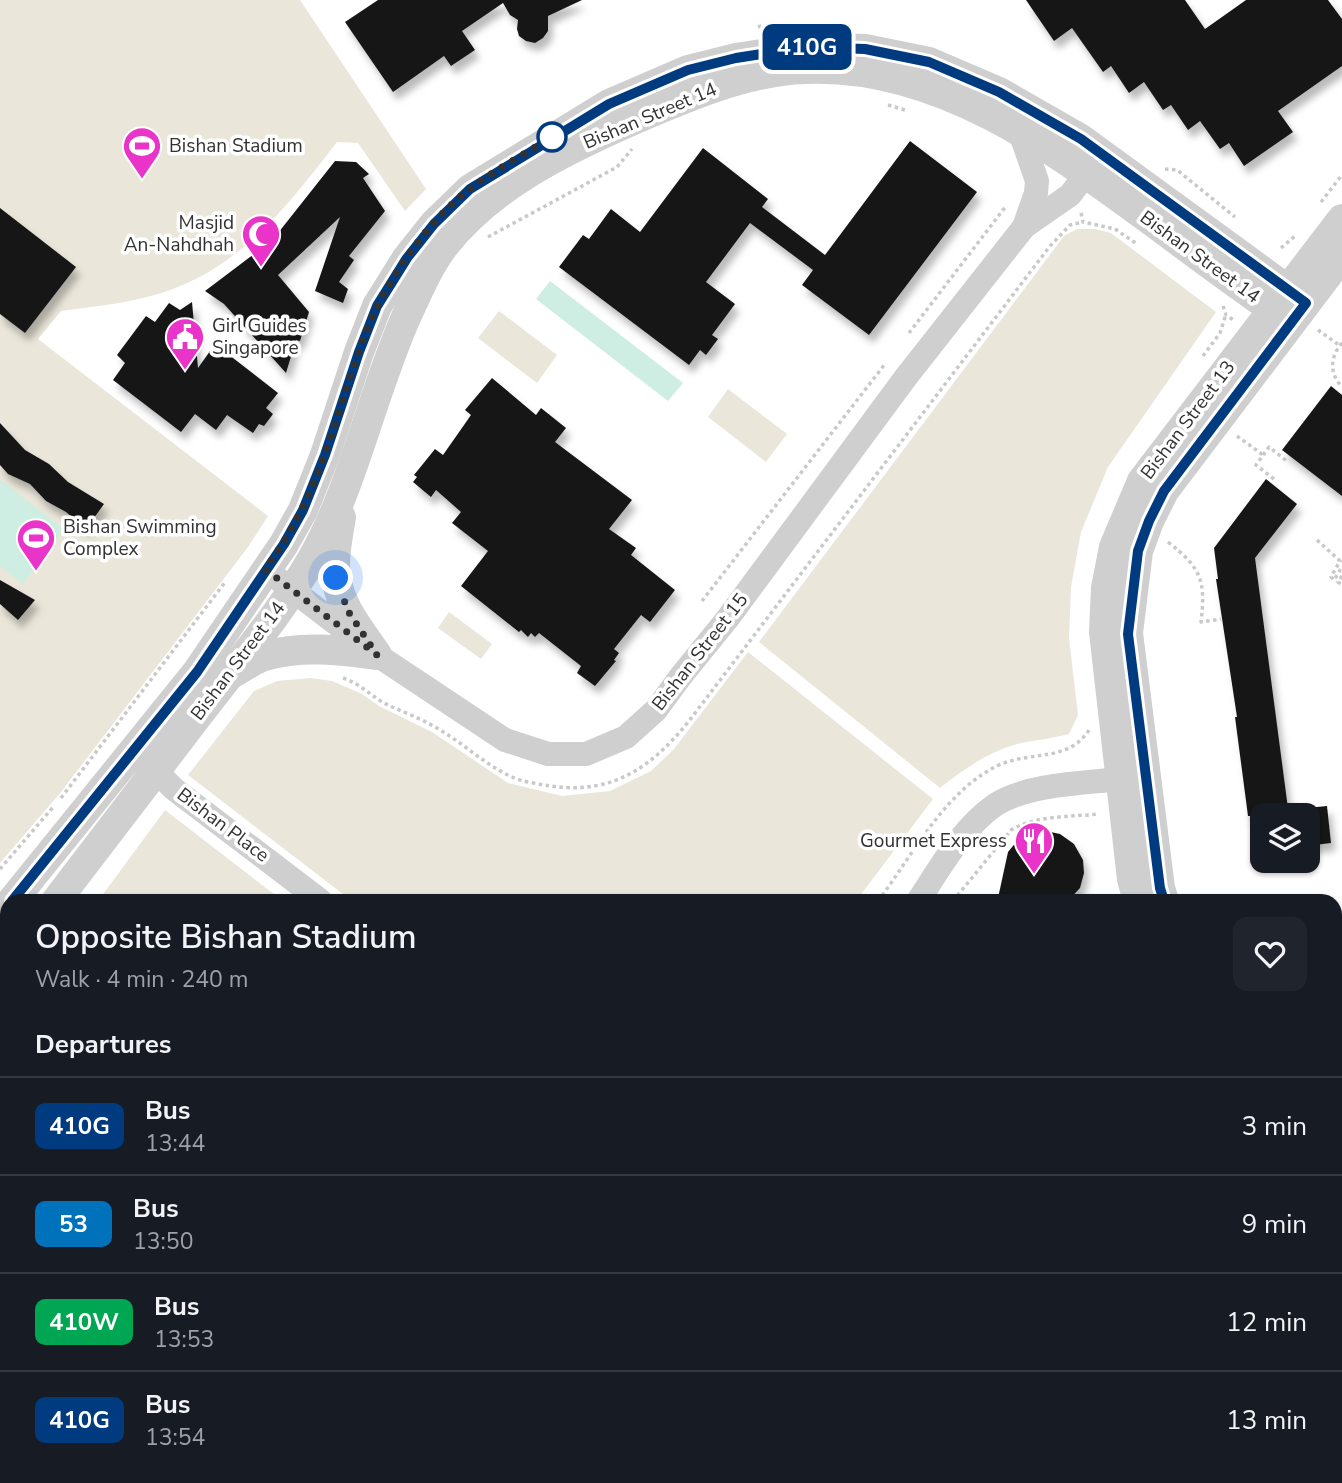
<!DOCTYPE html>
<html lang="en">
<head>
<meta charset="utf-8">
<style>
  :root { --surface:#171b24; --page:#20242c; --text:#f1f3f6; --muted:#9ea1a6; --line:#363941 }
  body { margin:0; font-family:"Nunito Sans",sans-serif; background:var(--page); color:var(--text); height:100vh; display:flex; flex-direction:column; font-size:26px; white-space:nowrap }
  * { box-sizing:border-box; margin:0 }
  p { font-size:23px; color:var(--muted) }
  .icon { flex:none; width:38px; height:38px; fill:none; stroke:currentColor; stroke-width:2; stroke-linecap:round; stroke-linejoin:round }
  .map { position:relative; flex:1; overflow:hidden }
  .side { position:absolute; left:0px; top:894px; width:1342px; height:590px; display:flex; flex-direction:column; background:var(--surface); border-radius:21px 21px 0 0; box-shadow:0 2px 5px #0004 }
  .side>* { flex:none }
  .badge { padding:0 14px; border-radius:10px; font-size:24px; line-height:46px }
  .buttons { position:absolute; left:1250px; top:803px; display:grid; gap:14px }
  .buttons a { display:grid; place-items:center; width:70px; height:70px; border-radius:14px; background:var(--surface); box-shadow:0 2px 5px #0004; font-size:35px }
  .you { position:absolute; width:35px; height:35px; margin:-18px; border:5px solid #fff; border-radius:50%; background:#1a73e8; box-shadow:0 0 0 10px #1a73e833 }
  .map>.badge { position:absolute; translate:-50% -50%; box-shadow:0 0 0 4px #fff }
  h2 { padding:0 35px; font-size:26px; line-height:63px }
  .round { display:grid; place-items:center; flex:none; width:74px; height:74px; border-radius:14px; background:var(--page) }
  .summary { display:flex; align-items:center; justify-content:space-between; height:119px; padding:0 35px }
  h1 { font-size:33px; font-weight:600; line-height:52px }
  ul { padding:0; list-style:none }
  li { display:flex; align-items:center; gap:21px; height:98px; padding:0 35px; border-top:2px solid var(--line) }
  li div { flex:1 }
  li b { display:block; font-size:26px }
  li em { font-style:normal }
  li .badge { min-width:77px; font-weight:700; text-align:center }
  .map>svg:first-child { display:block }
  .green { fill:#eae6da }
  .water { fill:#ceeee3 }
  .building { fill:#191919; filter:url(#shadow) }
  .lines { fill:none; stroke-linecap:round; stroke-linejoin:round }
  .path { stroke:#c9c9c9; stroke-width:3.5; stroke-dasharray:3.5 3.5; stroke-linecap:butt }
  .minor { stroke:#cfcfcf; stroke-width:24 }
  .tertiary { stroke:#cfcfcf; stroke-width:30 }
  .primary { stroke:#aaa; stroke-width:38 }
  .rail { stroke:#878787; stroke-width:5; stroke-dasharray:7 5; stroke-linecap:butt }
  .line-casing { stroke:#fff; stroke-width:16 }
  .line { stroke:#003b80; stroke-width:10 }
  .walk { stroke:#323232; stroke-width:7; stroke-dasharray:0 12.6 }
  .stop-dot { fill:#fff; stroke:#003b80; stroke-width:3.5 }
  .labels { text-anchor:middle; dominant-baseline:central; stroke-width:7; stroke-linejoin:round; paint-order:stroke }
  .street-label { font-size:19px; fill:#323232; stroke:#fff }
  .poi-label { font-size:19px; fill:#323232; stroke:#fff; text-anchor:start }
</style>
</head>
<body>
<div class="map">
<svg width="1342" height="1483" viewBox="0 0 1342 1483">
  <defs>
    <filter id="shadow"><feDropShadow dx="4.5" dy="8" stdDeviation="3.5" flood-color="#0004"/></filter>
  </defs>
  <rect width="100%" height="100%" fill="#fff"/>
  <g class="green">
    <path d="M0,0H300L426,189L405,211L358,143L337,142C285,209 237,273 151,296C121,304 91,307 61,311L38,339L268,516L248,547L61,792L0,863Z"/>
    <path d="M1077,229H1095L1111,233L1216,312L1108,467L1081,532L1071,587L1069,638L1078,715L1069,734C1053,738 1037,740 1021,743C990,751 965,768 940,788L759,642L1064,236Z"/>
    <path d="M499,311L557,355L537,383L478,338Z"/>
    <path d="M728,389L787,434L766,462L708,417Z"/>
    <path d="M449,612L492,644L481,659L438,628Z"/>
    <path d="M748,652L933,799L856,901H352L188,775L254,691L277,681L311,678L332,681L362,694L379,706L432,732L508,783L562,796L610,791L651,771L674,749Z"/>
    <path d="M165,810L283,901H98Z"/>
    <path d="M1342,971V1033L1335,1027V972Z"/>
    <path d="M0,1355L7,1360V1412L0,1411Z"/>
    <path d="M672,1477H814L822,1483H680Z"/>
  </g>
  <g class="water">
    <path d="M550,281L683,383L668,401L536,299Z"/>
    <path d="M0,480L64,529L23,584L0,566Z"/>
  </g>
  <g class="building">
    <path d="M378,0H582L548,16V31L543,38L535,43L526,41L519,36L517,29L518,20L510,15L503,3L462,31L475,50L451,66L444,56L393,92L345,22Z"/>
    <path d="M1026,0H1185L1205,29L1246,0H1328L1342,19V66L1278,111L1293,132L1244,166L1229,143L1220,149L1200,121L1188,130L1171,105L1163,110L1144,82L1129,93L1111,66L1103,72L1072,28L1054,41Z"/>
    <path d="M910,141L977,192L869,335L802,285L813,270L750,223L706,282L735,304L712,335L718,339L706,355L700,350L689,365L559,267L583,235L589,239L611,209L640,232L703,148L768,199L762,207L825,255Z"/>
    <path d="M335,161L356,162L369,174L363,178L385,211L349,256L354,260L339,282L348,289L343,303L315,291L340,217L278,275L309,312L300,341L296,340L286,373L224,304L205,291L254,254L278,233Z"/>
    <path d="M0,208L76,267L25,333L0,314Z"/>
    <path d="M192,302L198,368L215,344L278,393L266,408L273,414L264,426L259,424L253,433L227,415L216,430L195,414L181,432L113,380L125,363L117,355L146,316L155,322L169,303L180,310Z"/>
    <path d="M492,378L536,415L541,408L566,428L555,442L632,500L609,529L636,548L631,555L675,590L650,622L641,615L614,649L619,653L614,660L616,661L595,686L577,673L581,666L539,633L535,637L531,633L528,637L521,630L519,632L461,586L488,551L452,523L461,512L436,490L431,497L413,482L417,477L414,475L435,449L443,455L471,415L465,410Z"/>
    <path d="M1331,386L1342,395V496L1282,450Z"/>
    <path d="M0,423L25,450L49,464L68,482L104,504L86,529L66,512L46,501L30,484L8,474L0,465Z"/>
    <path d="M1266,479L1297,504L1255,558L1289,816H1248L1235,717H1237L1216,579H1218L1214,548Z"/>
    <path d="M0,580L35,600L18,620L0,604Z"/>
    <path d="M1327,806L1331,843L1307,846V808Z"/>
    <path d="M1046,831L1060,834L1074,844L1083,860L1084,873L1080,888L1068,901H1012L998,898L1008,852L1017,841L1028,833Z"/>
  </g>
  <g class="lines">
    <g class="path">
      <path d="M758,27L770,23H782"/>
      <path d="M888,105L908,111"/>
      <path d="M1165,169L1177,170L1235,217"/>
      <path d="M1321,202L1342,175"/>
      <path d="M1081,213L1083,222L1115,229L1137,244"/>
      <path d="M488,237L617,167L632,149"/>
      <path d="M1281,248L1295,236"/>
      <path d="M1223,306L1226,315L1235,321"/>
      <path d="M1318,330L1339,345"/>
      <path d="M909,333L1006,206"/>
      <path d="M1342,343C1330,357 1329,373 1342,387"/>
      <path d="M1203,356L1220,333L1226,314"/>
      <path d="M1237,436L1263,455"/>
      <path d="M1274,479L1256,465L1269,447L1288,462"/>
      <path d="M1317,540L1340,561L1331,577L1334,580L1342,567"/>
      <path d="M1168,542C1201,568 1206,580 1201,622L1221,619"/>
      <path d="M1342,576L1338,582L1342,585"/>
      <path d="M702,601L885,364"/>
      <path d="M343,678C359,683 370,695 384,703C400,711 418,717 433,726C460,740 482,763 510,776C522,782 538,784 551,786C613,795 652,767 689,721L1050,246L1070,225L1083,222"/>
      <path d="M61,798L226,581"/>
      <path d="M0,869L54,806"/>
      <path d="M878,901C913,855 944,792 997,766C1030,750 1068,763 1089,730"/>
      <path d="M953,901L1011,830C1036,815 1071,817 1099,814"/>
      <path d="M0,1040L7,1029"/>
      <path d="M0,1044L7,1049"/>
      <path d="M1335,1080L1342,1085"/>
      <path d="M0,1193L7,1199"/>
      <path d="M368,1477L376,1483"/>
      <path d="M551,1477L559,1483"/>
      <path d="M467,1483L472,1477"/>
      <path d="M1011,1483L1015,1478L1013,1477"/>
    </g>
    <g class="minor">
      <path d="M1020,132L1037,181L1036,193L1024,227"/>
      <path d="M265,569L377,655L505,740L548,754H586L626,737L656,710L681,676L728,618L906,377L1024,227L1070,195L1086,174L1084,158"/>
      <path d="M142,762L155,770L174,789L321,901"/>
      <path d="M918,901C940,868 962,828 995,805C1027,784 1084,783 1121,779"/>
      <path d="M92,1477L93,1483"/>
      <path d="M114,1483L117,1477"/>
      <path d="M1047,1483L1050,1477"/>
    </g>
    <g class="tertiary">
      <path d="M341,517C338,536 333,558 336,577C340,607 361,631 377,655"/>
      <path d="M235,672C245,666 255,659 265,656C302,645 340,650 377,655"/>
      <path d="M12,901L197,672L284,544L303,510L325,455L359,352L377,306L407,258L434,224L470,189L609,104L688,70L736,58L806,47L865,49L929,62L999,92L1081,139L1306,303"/>
      <path d="M56,901C104,839 151,776 199,714C238,663 280,614 312,559C355,483 371,395 407,315C418,292 428,267 444,246C491,186 563,151 631,121C684,98 746,71 805,69C939,63 1055,150 1157,225C1201,258 1246,291 1291,322"/>
      <path d="M1138,901L1132,879L1104,632L1106,588L1114,547L1142,481L1342,219"/>
      <path d="M1164,901L1160,888L1128,633L1138,551L1149,521L1164,491L1342,256"/>
      <path d="M0,974L7,965"/>
      <path d="M1335,1111L1342,1116"/>
      <path d="M1335,1144L1342,1149"/>
    </g>
    <g class="primary">
      <path d="M0,1235L7,1240"/>
      <path d="M0,1300L7,1305"/>
      <path d="M237,1477L245,1483"/>
      <path d="M314,1477L322,1483"/>
    </g>
    <g class="rail">
      <path d="M0,1100L7,1105"/>
      <path d="M0,1150L7,1155"/>
      <path d="M428,1477L436,1483"/>
      <path d="M496,1477L504,1483"/>
    </g>
  </g>
  <g class="lines">
    <g class="line-casing">
      <path id="line" d="M12,901L197,672L284,544L303,510L325,455L359,352L377,306L407,258L434,224L470,189L609,104L688,70L736,58L806,47L865,49L929,62L999,92L1081,139L1306,303L1164,491L1149,521L1138,551L1128,634L1160,888L1164,901"/>
    </g>
    <use href="#line" class="line"/>
    <path class="walk" d="M336,578L348,611L377,655L265,569C309,510 326,453 348,385C357,358 365,330 378,305C400,262 432,218 471,188C496,169 525,154 552,137"/>
  </g>
  <defs>
    <g id="stadium-pin" transform="scale(2.0125)"><path d="M0 17L-7.5 6A9.5 9.5 0 1 1 7.5 6Z" fill="#ea34c9" stroke="#fff"/><path d="M0-5a6.5 5 0 1 0 0 10a6.5 5 0 1 0 0-10ZM-3.5-1.8h7v3.6h-7Z" fill="#fff"/></g>
    <g id="mosque-pin" transform="scale(2.0125)"><path d="M0 17L-7.5 6A9.5 9.5 0 1 1 7.5 6Z" fill="#ea34c9" stroke="#fff"/><path d="M3.5-4.9A6 6 0 1 0 3.5 4.9A5 5 0 1 1 3.5-4.9Z" fill="#fff"/></g>
    <g id="civic-pin" transform="scale(2.0125)"><path d="M0 17L-7.5 6A9.5 9.5 0 1 1 7.5 6Z" fill="#ea34c9" stroke="#fff"/><path d="M-.6-6.5H3V-4.5H.6V-3L4-1V1h2V6H-6V1h2V-1L-.6-3ZM-1.2 2.5V6h2.4V2.5Z" fill="#fff"/></g>
    <g id="restaurant-pin" transform="scale(2.0125)"><path d="M0 17L-7.5 6A9.5 9.5 0 1 1 7.5 6Z" fill="#ea34c9" stroke="#fff"/><path d="M-5-6h1v4h1v-4h1v4h1v-4h1v5L-1.5 .5V6h-2V.5L-5-1ZM5-6V6H3V1.5H1.5Q1.5-4 5-6Z" fill="#fff"/></g>
  </defs>
  <g fill-rule="evenodd">
    <use href="#stadium-pin" x="142" y="146"/>
    <use href="#mosque-pin" x="261" y="234"/>
    <use href="#civic-pin" x="185" y="337"/>
    <use href="#stadium-pin" x="36" y="538"/>
    <use href="#restaurant-pin" x="1034" y="841"/>
  </g>
  <circle class="stop-dot" cx="552" cy="137" r="14"/>
  <g class="labels">
    <g class="street-label">
      <text transform="translate(650 116) rotate(-23)">Bishan Street 14</text>
      <text transform="translate(1200 257) rotate(36)">Bishan Street 14</text>
      <text transform="translate(1188 420) rotate(-53)">Bishan Street 13</text>
      <text transform="translate(700 652) rotate(-52)">Bishan Street 15</text>
      <text transform="translate(238 661) rotate(-53)">Bishan Street 14</text>
      <text transform="translate(223 825) rotate(37)">Bishan Place</text>
    </g>
    <g class="poi-label">
      <text x="169" y="146">Bishan Stadium</text>
      <text x="234" y="223" text-anchor="end">Masjid<tspan x="234" dy="22">An-Nahdhah</tspan></text>
      <text x="212" y="326">Girl Guides<tspan x="212" dy="22">Singapore</tspan></text>
      <text x="63" y="527">Bishan Swimming<tspan x="63" dy="22">Complex</tspan></text>
      <text x="1007" y="841" text-anchor="end">Gourmet Express</text>
    </g>
  </g>
</svg>
<div class="buttons">
<a><svg class="icon" aria-label="layers" viewBox="0 0 24 24"><path d="M12 4l9 5-9 5-9-5zM3 14l9 5 9-5"/></svg></a>
</div>
<div class="you" style="left:336px;top:578px"></div>
<b class="badge" style="left:807px;top:47px;background:#003b80;color:#fff">410G</b>
<section class="side">
<div class="summary"><div><h1>Opposite Bishan Stadium</h1><p>Walk · 4 min · 240 m</p></div><a class="round"><svg class="icon" aria-label="heart" viewBox="0 0 24 24"><path d="M12 20l-8-8c-3-5 5-10 8-4 3-6 11-1 8 4z"/></svg></a></div>
<h2>Departures</h2>
<ul>
<li><span class="badge" style="background:#003b80;color:#fff">410G</span><div><b>Bus</b><p>13:44</p></div><em>3 min</em></li>
<li><span class="badge" style="background:#0072bc;color:#fff">53</span><div><b>Bus</b><p>13:50</p></div><em>9 min</em></li>
<li><span class="badge" style="background:#00a651;color:#fff">410W</span><div><b>Bus</b><p>13:53</p></div><em>12 min</em></li>
<li><span class="badge" style="background:#003b80;color:#fff">410G</span><div><b>Bus</b><p>13:54</p></div><em>13 min</em></li>
</ul>
</section>
</div>
</body>
</html>
